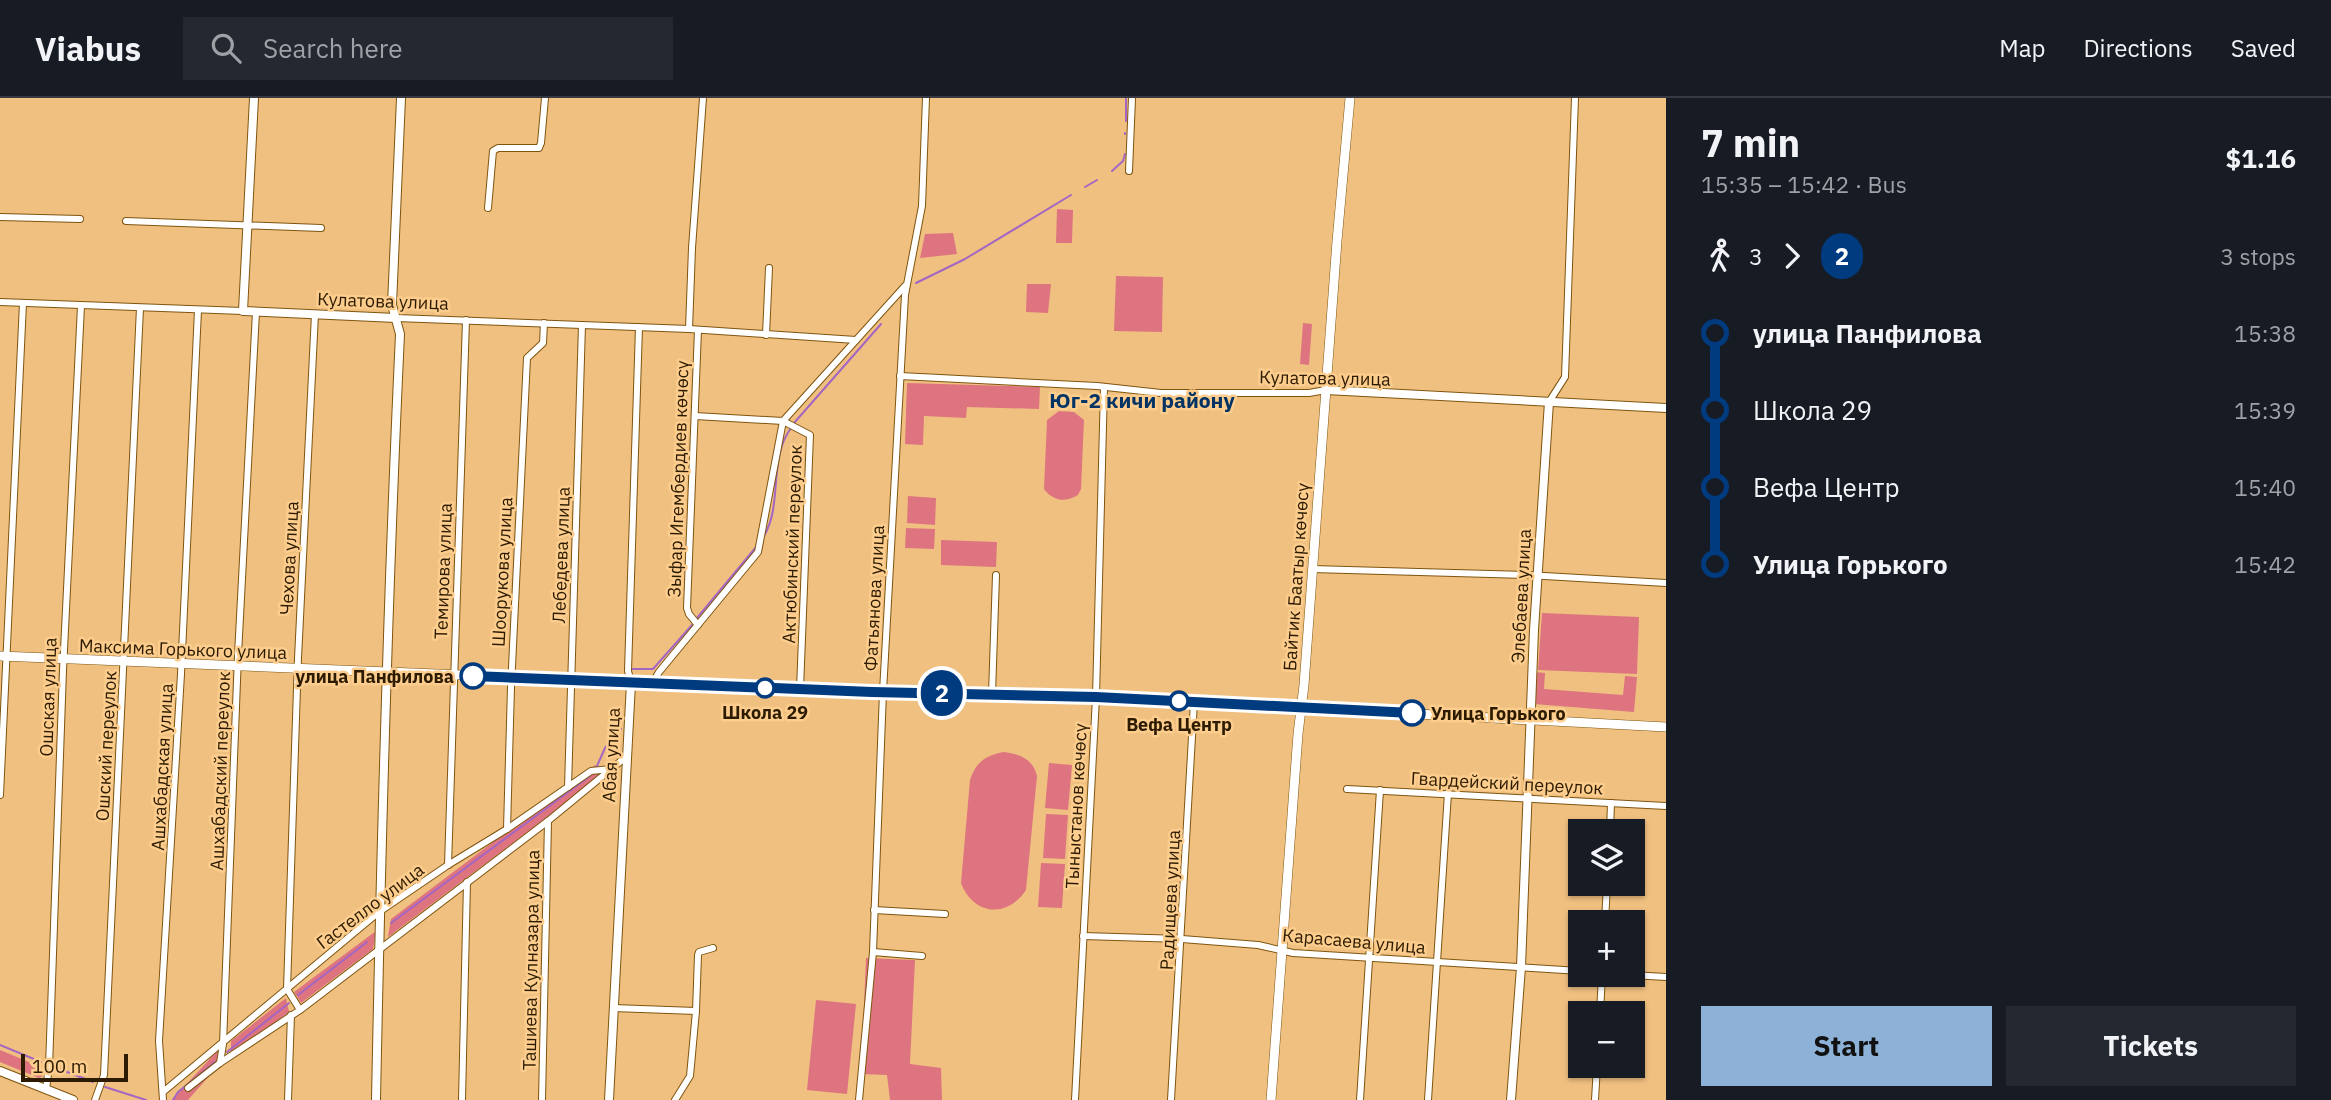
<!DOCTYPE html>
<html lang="en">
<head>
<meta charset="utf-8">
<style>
  :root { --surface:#171b24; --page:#242831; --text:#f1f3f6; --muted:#9ea1a6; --line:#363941; --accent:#8eb2d7 }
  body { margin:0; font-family:"IBM Plex Sans",sans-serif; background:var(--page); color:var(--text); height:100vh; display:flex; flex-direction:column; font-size:26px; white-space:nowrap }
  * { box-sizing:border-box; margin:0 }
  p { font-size:23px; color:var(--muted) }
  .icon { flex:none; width:38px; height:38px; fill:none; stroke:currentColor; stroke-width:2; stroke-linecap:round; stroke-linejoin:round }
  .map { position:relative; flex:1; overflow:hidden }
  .side { display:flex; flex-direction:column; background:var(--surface); width:665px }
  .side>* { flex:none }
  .badge { padding:0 14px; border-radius:23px; font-size:24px; line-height:46px }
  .tools { position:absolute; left:1568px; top:721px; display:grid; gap:14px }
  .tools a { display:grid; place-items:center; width:77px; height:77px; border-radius:0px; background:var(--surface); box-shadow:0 2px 5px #0004; font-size:35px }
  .scale { position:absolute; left:21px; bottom:18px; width:107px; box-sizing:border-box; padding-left:7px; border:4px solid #2c1b01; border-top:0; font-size:19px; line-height:24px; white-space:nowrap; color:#2c1b01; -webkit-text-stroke:5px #fdcd8d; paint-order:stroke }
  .map>.badge { position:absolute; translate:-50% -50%; box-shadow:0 0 0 4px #fff }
  .legs { display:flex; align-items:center; gap:10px; height:77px; padding:0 35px; font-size:23px }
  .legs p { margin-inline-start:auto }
  .head { display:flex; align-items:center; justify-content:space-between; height:119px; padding:0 35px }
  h1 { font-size:38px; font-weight:700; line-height:52px }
  .cta { display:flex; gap:14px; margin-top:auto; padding:14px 35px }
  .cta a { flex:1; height:80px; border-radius:0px; background:var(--accent); color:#111; font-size:28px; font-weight:700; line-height:80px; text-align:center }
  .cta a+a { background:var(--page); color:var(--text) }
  ul { padding:0 35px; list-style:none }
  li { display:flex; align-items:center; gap:24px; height:77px; font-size:26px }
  li i { display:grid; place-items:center; width:10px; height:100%; margin:0 9px; background:currentColor }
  li i::after { content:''; width:18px; height:18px; margin:-9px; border:5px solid; border-radius:50%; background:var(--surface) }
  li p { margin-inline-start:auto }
  li:first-child i { background:linear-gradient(#0000 50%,currentColor 0) }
  li:last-child i { background:linear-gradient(currentColor 50%,#0000 0) }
  header { display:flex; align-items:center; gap:42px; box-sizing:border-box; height:98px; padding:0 35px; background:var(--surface); border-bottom:2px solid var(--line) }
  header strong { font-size:33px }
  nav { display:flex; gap:38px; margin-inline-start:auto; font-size:24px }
  .search { width:490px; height:63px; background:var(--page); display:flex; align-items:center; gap:18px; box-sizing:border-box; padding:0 24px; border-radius:0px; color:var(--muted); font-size:26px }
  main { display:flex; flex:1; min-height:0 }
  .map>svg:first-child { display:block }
  .green { fill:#dd7480 }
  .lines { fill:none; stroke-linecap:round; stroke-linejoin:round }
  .stream { stroke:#a466c3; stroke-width:2 }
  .street-casing { stroke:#7f550e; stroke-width:8 }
  .secondary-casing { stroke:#7f550e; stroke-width:10 }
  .primary-casing { stroke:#7f550e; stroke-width:10 }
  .street { stroke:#fff; stroke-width:6 }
  .secondary { stroke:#fff; stroke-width:8 }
  .primary { stroke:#fff; stroke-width:9 }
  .line-1-casing { stroke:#fff; stroke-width:16 }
  .line-1 { stroke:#003b80; stroke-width:10 }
  .stop-1-dot { fill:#fff; stroke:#003b80; stroke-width:3.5 }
  .labels { text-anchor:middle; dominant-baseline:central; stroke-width:5; stroke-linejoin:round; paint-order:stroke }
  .street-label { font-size:18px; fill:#2c1b01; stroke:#fdcd8d }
  .stop-label { font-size:18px; font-weight:bold; fill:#2c1b01; stroke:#fdcd8d }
  .quarter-label { font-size:21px; font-weight:bold; fill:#023365; stroke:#fdcd8d }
</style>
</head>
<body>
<header>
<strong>Viabus</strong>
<div class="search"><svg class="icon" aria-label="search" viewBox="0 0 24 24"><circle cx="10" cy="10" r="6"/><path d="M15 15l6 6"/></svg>Search here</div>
<nav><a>Map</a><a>Directions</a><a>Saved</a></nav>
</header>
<main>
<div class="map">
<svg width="1666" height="1002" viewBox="0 0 1666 1002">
  <rect width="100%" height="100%" fill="#f0c081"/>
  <g class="green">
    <path d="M1057,111L1073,112L1072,145H1056Z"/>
    <path d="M953,135L957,156L920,160L925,136Z"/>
    <path d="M1116,178L1163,179L1162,234L1114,233Z"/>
    <path d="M1027,186H1051L1048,215L1026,214Z"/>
    <path d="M1303,225L1312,226L1309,267L1300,266Z"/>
    <path d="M907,285L1040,289L1039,311L967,309L966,320L924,318L923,347L905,346Z"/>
    <path d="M1059,313L1074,314L1084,322L1081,391L1078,397C1065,405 1053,403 1044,391L1047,322Z"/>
    <path d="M908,398L936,400L935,427L907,425Z"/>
    <path d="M906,430L935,431L934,451L905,450Z"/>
    <path d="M941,442L997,444L996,469L941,467Z"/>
    <path d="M1542,515L1639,519L1637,576L1538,572Z"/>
    <path d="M1535,574L1545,575L1544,591L1623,597L1625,578L1637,579L1634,614L1534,606Z"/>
    <path d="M1003,654C1020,656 1033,661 1037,678L1026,792C1007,821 973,817 961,785L970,682C976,664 985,658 1003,654Z"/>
    <path d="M1049,665L1072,667L1068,712L1045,710Z"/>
    <path d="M595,667L603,677L388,839L391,821Z"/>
    <path d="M1046,716L1068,717L1065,761L1043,760Z"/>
    <path d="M1041,765L1065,766L1062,810L1038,809Z"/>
    <path d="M376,833L373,851L301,905L294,894Z"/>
    <path d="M866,860L915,862L910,966L941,970L942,1002H890L887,977L861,976Z"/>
    <path d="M286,900L289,914L231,958V943Z"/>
    <path d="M816,902L856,906L847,996L807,992Z"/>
    <path d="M0,952L29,964L32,969L39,972L45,970L44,977L39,980L0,964Z"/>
    <path d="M218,952V968L188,1002H172Z"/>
  </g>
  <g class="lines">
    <g class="stream">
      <path d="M1126,23V0"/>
      <path d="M1125,35V36"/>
      <path d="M1112,73L1123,63L1125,56"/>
      <path d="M1085,89L1097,82"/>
      <path d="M916,185L965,161L1071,97"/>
      <path d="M794,325L881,226"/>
      <path d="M764,438C783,406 768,361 791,330"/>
      <path d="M697,520L757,448"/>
      <path d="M632,571H653L692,527"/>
      <path d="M597,668L605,650L621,631"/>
      <path d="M391,825L590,678"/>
      <path d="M298,897L367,844"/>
      <path d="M0,947L41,964"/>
      <path d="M227,954L289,905"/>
      <path d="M52,968L93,984"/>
      <path d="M105,989L146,1002"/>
      <path d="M173,1002L178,994L215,964"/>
    </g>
    <g class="street-casing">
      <g id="street">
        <path d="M1129,73L1132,0"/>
        <path d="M488,110L493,53L498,50H539L541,45L545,0"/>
        <path d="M0,119L80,121"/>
        <path d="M126,123L321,130"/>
        <path d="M0,204L243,213"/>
        <path d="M396,220L689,231L856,242"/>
        <path d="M689,231L692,150L703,0"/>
        <path d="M766,237L769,170"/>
        <path d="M900,278L1097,288L1161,295H1309L1326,292"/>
        <path d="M1549,304L1565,279L1575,0"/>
        <path d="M695,318L783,323L810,337L800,591"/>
        <path d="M1312,471L1527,477L1666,485"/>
        <path d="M698,527L689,516L687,510L698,232"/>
        <path d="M631,585L628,573L639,229"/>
        <path d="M652,586L659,574L758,454L783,323L905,188"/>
        <path d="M992,596L996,477"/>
        <path d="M568,689L582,227"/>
        <path d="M1347,691L1666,708"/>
        <path d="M0,697L23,205"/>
        <path d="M507,731L511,589L527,260L543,245L544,225"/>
        <path d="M1610,733L1611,705"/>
        <path d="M448,767L466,222"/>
        <path d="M874,812L945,816"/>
        <path d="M1605,824L1607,786"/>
        <path d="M1083,838L1182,841L1258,847L1293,855L1580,873"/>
        <path d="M873,854L922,858"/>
        <path d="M1631,877L1666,879"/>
        <path d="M613,910L696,913L690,978L675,1002"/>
        <path d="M300,912L287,891L298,560L315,216"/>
        <path d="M696,913L698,857L699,854L713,850"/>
        <path d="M1600,915L1602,877"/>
        <path d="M220,965L223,946L238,557L256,214"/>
        <path d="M188,990L220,965L300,912L548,723L627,658"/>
        <path d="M46,991L49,969L63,572L81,208"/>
        <path d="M163,994L379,814L448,767L507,731L591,673L611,671"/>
        <path d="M95,1002L104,977L140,210"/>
        <path d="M163,1002L159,943L181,576L198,212"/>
        <path d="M288,1002L291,917"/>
        <path d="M462,1002L467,784"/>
        <path d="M542,1002L548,723"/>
        <path d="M859,1002L873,854L883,594L905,197L922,108L926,0"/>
        <path d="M1075,1002L1096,599L1104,289"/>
        <path d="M1171,1002L1194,604"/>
        <path d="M1360,1002L1380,692"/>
        <path d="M1428,1002L1448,695"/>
        <path d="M1595,1002L1597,968"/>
      </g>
    </g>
    <g class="secondary-casing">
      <g id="secondary">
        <path d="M254,0L243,213L396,220"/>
        <path d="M1326,292L1666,310"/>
        <path d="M0,973L73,1002"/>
        <path d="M376,1002C381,747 388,491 400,236L392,207L401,0"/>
        <path d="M609,1002L631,585"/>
        <path d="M1511,1002L1521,869L1534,532L1549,304"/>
      </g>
    </g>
    <g class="primary-casing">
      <g id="primary">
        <path d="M0,558L872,594L1096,599L1666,629"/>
        <path d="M1271,1002L1298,636L1304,587L1337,143L1350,0"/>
      </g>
    </g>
    <use href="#street" class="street"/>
    <use href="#secondary" class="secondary"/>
    <use href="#primary" class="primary"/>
  </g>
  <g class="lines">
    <g class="line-1-casing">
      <path id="line-1" d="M473,578L872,594L1096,599L1412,615"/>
    </g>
    <use href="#line-1" class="line-1"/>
  </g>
  <g class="stop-1-dot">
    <circle cx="473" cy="578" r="12"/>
    <circle cx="765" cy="590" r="9"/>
    <circle cx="1179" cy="603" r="9"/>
    <circle cx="1412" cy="615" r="12"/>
  </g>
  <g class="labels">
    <g class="street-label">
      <text transform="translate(383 203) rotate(2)">Кулатова улица</text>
      <text transform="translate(1325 280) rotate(1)">Кулатова улица</text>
      <text transform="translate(678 381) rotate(-88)">Зыфар Игембердиев көчөсү</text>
      <text transform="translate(792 446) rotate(-88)">Актюбинский переулок</text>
      <text transform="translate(561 457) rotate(-88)">Лебедева улица</text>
      <text transform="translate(289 460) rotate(-87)">Чехова улица</text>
      <text transform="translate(443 473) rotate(-88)">Темирова улица</text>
      <text transform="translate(502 474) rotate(-87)">Шоорукова улица</text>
      <text transform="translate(1296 479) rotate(-86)">Байтик Баатыр көчөсү</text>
      <text transform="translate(1521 498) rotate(-87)">Элебаева улица</text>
      <text transform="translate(874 500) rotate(-87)">Фатьянова улица</text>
      <text transform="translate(183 551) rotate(2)">Максима Горького улица</text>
      <text transform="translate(48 599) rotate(-88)">Ошская улица</text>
      <text transform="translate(106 648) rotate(-87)">Ошский переулок</text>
      <text transform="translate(611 657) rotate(-87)">Абая улица</text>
      <text transform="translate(162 669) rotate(-87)">Ашхабадская улица</text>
      <text transform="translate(220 673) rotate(-88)">Ашхабадский переулок</text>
      <text transform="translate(1507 685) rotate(3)">Гвардейский переулок</text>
      <text transform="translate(1076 708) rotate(-87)">Тыныстанов көчөсү</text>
      <text transform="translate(1170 802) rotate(-87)">Радищева улица</text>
      <text transform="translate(370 808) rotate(-37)">Гастелло улица</text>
      <text transform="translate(1354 843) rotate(5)">Карасаева улица</text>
      <text transform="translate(531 862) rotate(-89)">Ташиева Кулназара улица</text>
    </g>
    <g class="stop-label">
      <text x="454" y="578" text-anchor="end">улица Панфилова</text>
      <text x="765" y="614">Школа 29</text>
      <text x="1431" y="615" text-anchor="start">Улица Горького</text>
      <text x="1179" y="626">Вефа Центр</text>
    </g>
    <g class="quarter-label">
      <text x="1142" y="302">Юг-2 кичи району</text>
    </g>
  </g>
</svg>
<div class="tools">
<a><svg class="icon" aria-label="layers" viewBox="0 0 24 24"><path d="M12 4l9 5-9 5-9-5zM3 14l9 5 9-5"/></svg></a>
<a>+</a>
<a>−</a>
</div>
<div class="scale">100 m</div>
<b class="badge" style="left:942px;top:595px;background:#003b80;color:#fff">2</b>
</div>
<section class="side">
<div class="head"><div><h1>7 min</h1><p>15:35 – 15:42 · Bus</p></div><b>$1.16</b></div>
<div class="legs"><svg class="icon" aria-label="walk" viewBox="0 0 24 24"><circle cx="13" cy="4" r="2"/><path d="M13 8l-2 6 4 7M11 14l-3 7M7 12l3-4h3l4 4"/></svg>3<svg class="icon" aria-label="forward" viewBox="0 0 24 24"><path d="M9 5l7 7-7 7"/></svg><b class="badge" style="background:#003b80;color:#fff">2</b><p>3 stops</p></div>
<ul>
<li><i style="color:#003b80"></i><b>улица Панфилова</b><p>15:38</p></li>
<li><i style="color:#003b80"></i><span>Школа 29</span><p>15:39</p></li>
<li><i style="color:#003b80"></i><span>Вефа Центр</span><p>15:40</p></li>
<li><i style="color:#003b80"></i><b>Улица Горького</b><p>15:42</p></li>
</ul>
<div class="cta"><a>Start</a><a>Tickets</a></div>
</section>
</main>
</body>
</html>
